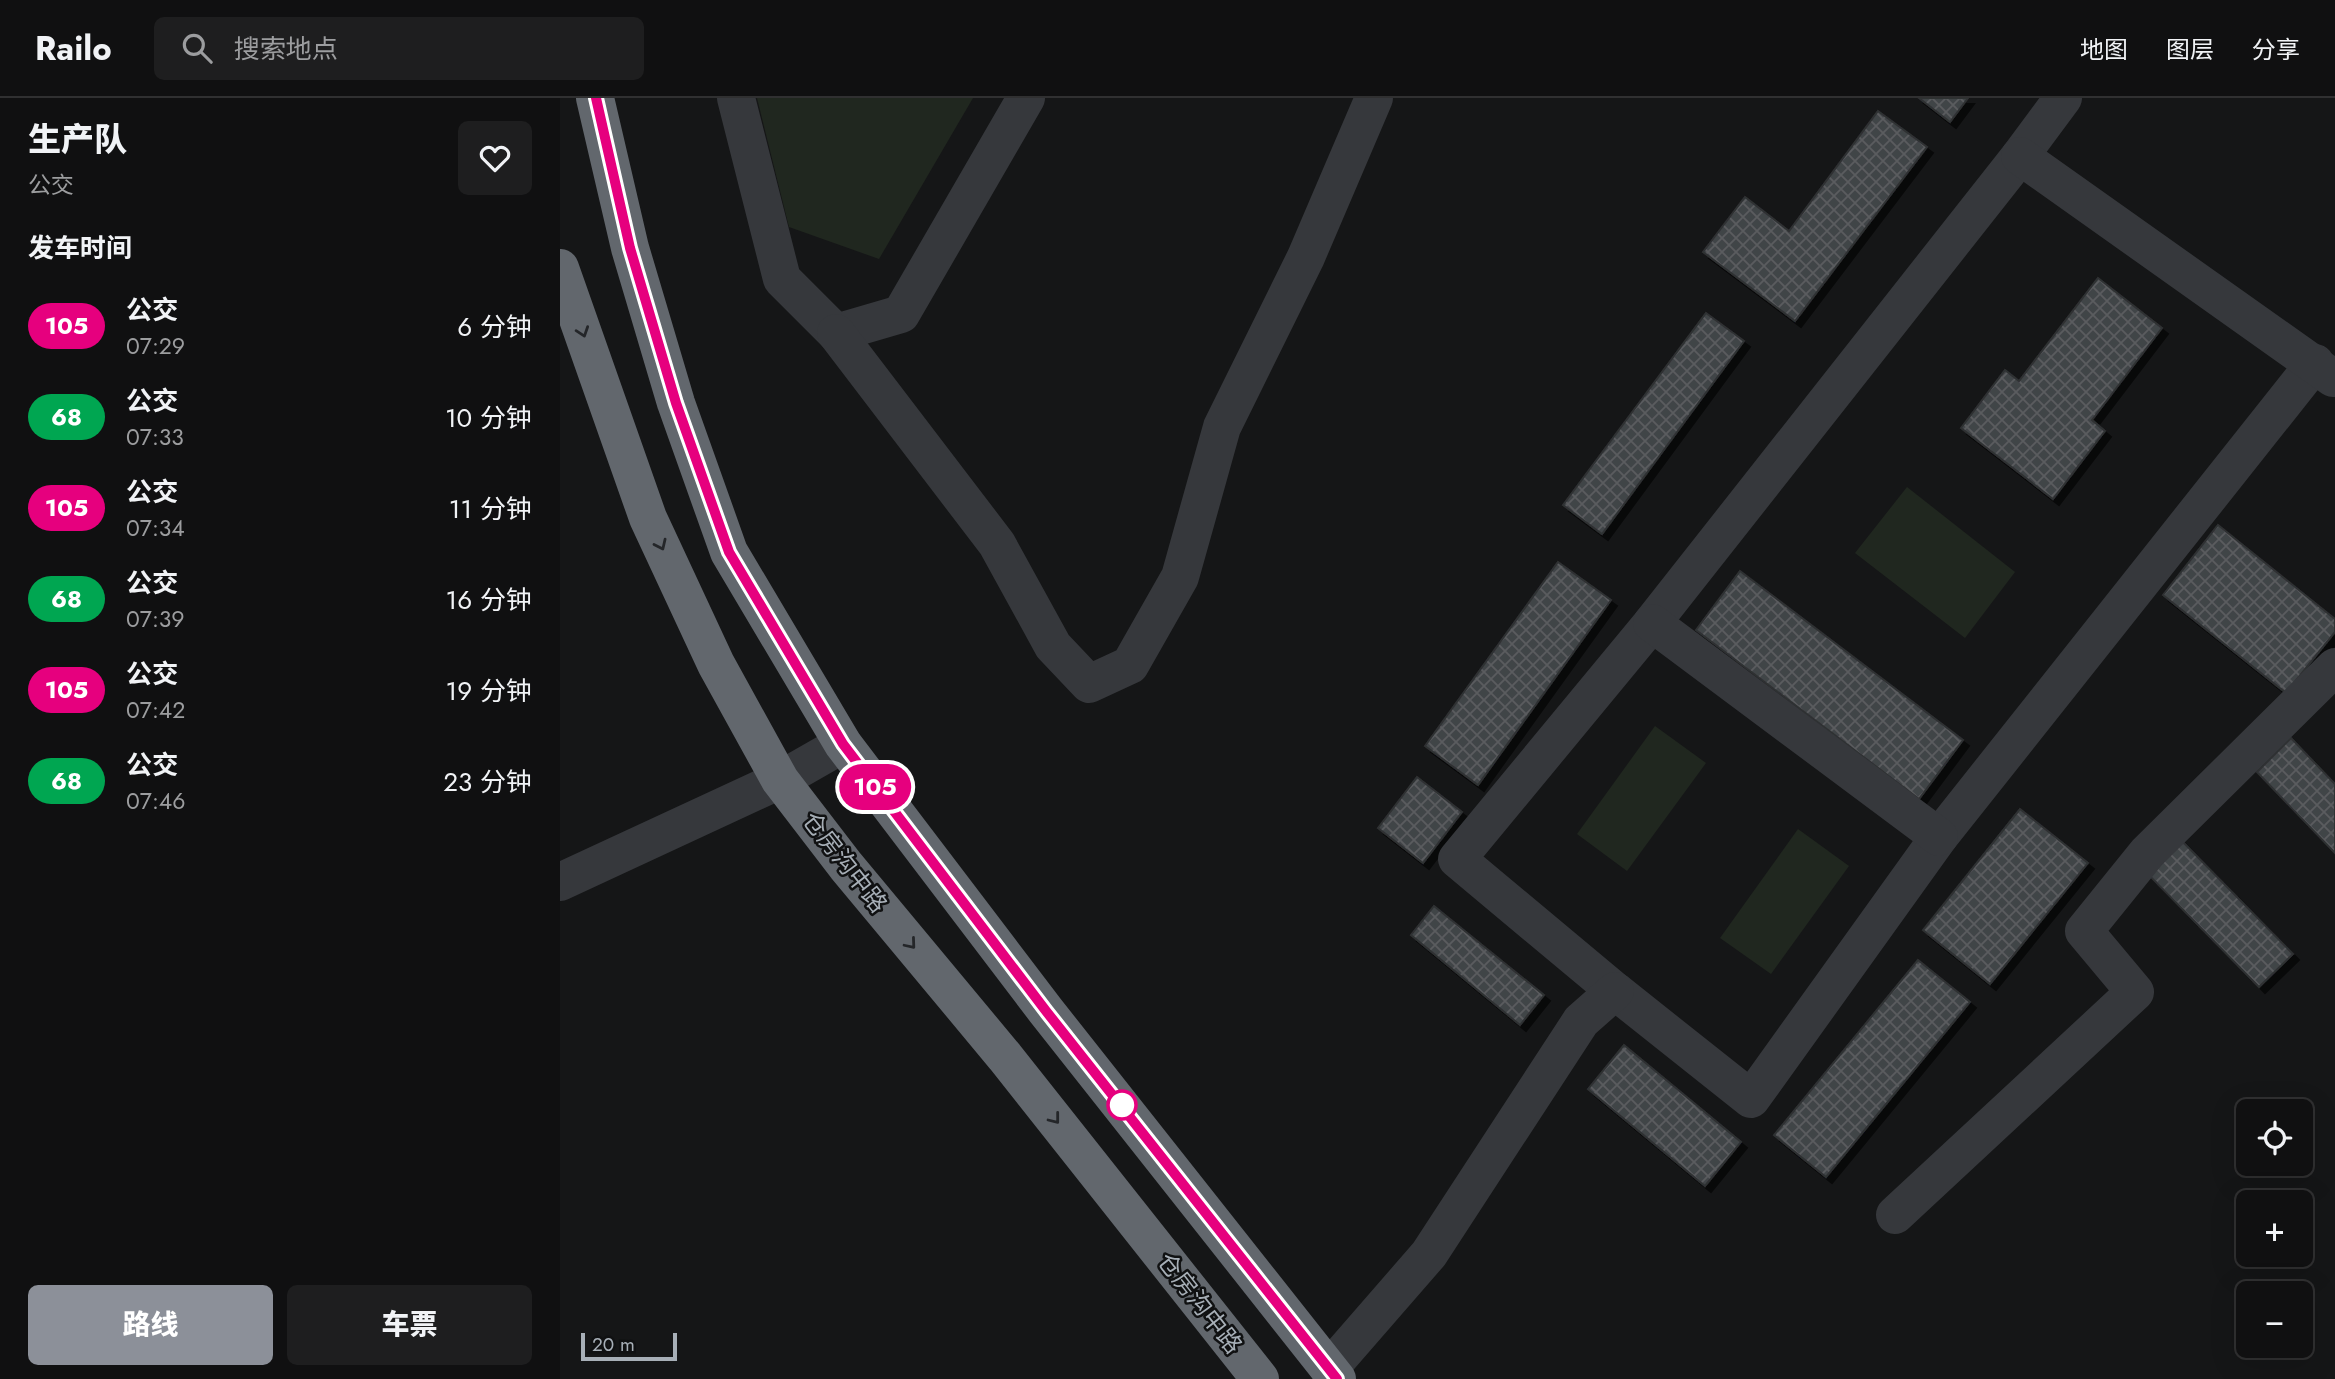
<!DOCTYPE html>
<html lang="zh">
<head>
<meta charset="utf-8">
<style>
  :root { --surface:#101011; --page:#1e1e1f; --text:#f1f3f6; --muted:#9c9d9f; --line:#303031; --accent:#8c9099 }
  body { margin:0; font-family:Jost,"Noto Sans SC",sans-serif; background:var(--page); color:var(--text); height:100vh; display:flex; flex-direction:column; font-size:26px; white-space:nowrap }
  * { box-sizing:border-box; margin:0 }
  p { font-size:23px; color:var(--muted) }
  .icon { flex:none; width:38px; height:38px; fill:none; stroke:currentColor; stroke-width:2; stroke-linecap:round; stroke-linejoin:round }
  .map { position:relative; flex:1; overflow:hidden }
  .side { display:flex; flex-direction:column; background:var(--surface); width:560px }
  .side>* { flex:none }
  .badge { padding:0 14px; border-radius:23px; font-size:24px; line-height:46px }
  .tools { position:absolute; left:1676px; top:1001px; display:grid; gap:14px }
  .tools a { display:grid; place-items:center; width:77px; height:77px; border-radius:10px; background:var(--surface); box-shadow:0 7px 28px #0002,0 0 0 2px var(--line); font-size:35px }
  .scale { position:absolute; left:21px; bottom:18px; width:96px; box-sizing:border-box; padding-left:7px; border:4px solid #a7afb7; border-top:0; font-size:19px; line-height:24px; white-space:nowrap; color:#a7afb7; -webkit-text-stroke:5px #101112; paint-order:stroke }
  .map>.badge { position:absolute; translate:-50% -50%; box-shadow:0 0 0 4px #fff }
  h2 { padding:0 28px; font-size:26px; line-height:63px }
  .round { display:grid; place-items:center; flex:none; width:74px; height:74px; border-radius:10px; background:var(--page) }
  .summary { display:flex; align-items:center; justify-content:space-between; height:119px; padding:0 28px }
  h1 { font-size:33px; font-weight:800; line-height:52px }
  .cta { display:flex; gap:14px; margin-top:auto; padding:14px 28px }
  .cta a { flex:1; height:80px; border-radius:10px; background:var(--accent); color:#fff; font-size:28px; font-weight:800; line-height:80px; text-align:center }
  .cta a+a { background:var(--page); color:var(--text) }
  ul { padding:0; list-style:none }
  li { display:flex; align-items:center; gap:21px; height:91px; padding:0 28px }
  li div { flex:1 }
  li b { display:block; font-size:26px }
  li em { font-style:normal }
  li .badge { min-width:77px; font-weight:700; text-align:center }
  header { display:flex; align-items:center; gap:42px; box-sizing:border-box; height:98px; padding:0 35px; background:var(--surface); border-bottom:2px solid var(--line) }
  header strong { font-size:33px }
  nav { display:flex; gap:38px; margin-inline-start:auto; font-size:24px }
  .search { width:490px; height:63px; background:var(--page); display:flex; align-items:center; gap:18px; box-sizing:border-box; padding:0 24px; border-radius:10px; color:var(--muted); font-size:26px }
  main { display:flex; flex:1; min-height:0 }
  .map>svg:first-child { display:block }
  .park { fill:#20271f }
  .building { fill:url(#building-cross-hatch); stroke:#2f3033; stroke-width:2; filter:url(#shadow) }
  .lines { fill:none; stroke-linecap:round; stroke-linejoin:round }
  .minor { stroke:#36383c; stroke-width:38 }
  .highway { stroke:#62676d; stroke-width:38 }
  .oneway { stroke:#242629 }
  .line-casing { stroke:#fff; stroke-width:16 }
  .line { stroke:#e6007e; stroke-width:10 }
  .stop-dot { fill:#fff; stroke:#e6007e; stroke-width:3.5 }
  .labels { text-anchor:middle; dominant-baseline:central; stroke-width:5; stroke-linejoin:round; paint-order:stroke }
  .street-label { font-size:24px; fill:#a7afb7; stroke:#101112 }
</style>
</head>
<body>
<header>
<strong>Railo</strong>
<div class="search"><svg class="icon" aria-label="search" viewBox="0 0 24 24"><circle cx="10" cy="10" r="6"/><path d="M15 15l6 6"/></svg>搜索地点</div>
<nav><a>地图</a><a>图层</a><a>分享</a></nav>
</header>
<main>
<section class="side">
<div class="summary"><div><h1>生产队</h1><p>公交</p></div><a class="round"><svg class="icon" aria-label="heart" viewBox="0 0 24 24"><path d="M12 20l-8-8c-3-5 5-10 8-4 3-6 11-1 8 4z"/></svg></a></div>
<h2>发车时间</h2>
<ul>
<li><span class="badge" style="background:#e6007e;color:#fff">105</span><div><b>公交</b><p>07:29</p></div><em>6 分钟</em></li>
<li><span class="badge" style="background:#00a651;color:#fff">68</span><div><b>公交</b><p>07:33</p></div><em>10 分钟</em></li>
<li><span class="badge" style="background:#e6007e;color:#fff">105</span><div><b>公交</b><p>07:34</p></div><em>11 分钟</em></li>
<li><span class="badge" style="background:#00a651;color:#fff">68</span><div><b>公交</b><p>07:39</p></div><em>16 分钟</em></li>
<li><span class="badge" style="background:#e6007e;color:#fff">105</span><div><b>公交</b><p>07:42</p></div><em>19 分钟</em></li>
<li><span class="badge" style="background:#00a651;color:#fff">68</span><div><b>公交</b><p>07:46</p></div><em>23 分钟</em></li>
</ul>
<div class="cta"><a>路线</a><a>车票</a></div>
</section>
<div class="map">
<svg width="1775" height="1281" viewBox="0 0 1775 1281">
  <defs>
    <pattern id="building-cross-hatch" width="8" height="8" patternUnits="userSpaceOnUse" patternTransform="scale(1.75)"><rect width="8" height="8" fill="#414447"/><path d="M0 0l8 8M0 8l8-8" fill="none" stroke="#5a5c5f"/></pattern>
    <filter id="shadow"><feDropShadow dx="6" dy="6" stdDeviation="0" flood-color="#0009"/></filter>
  </defs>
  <rect width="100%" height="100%" fill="#151617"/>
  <g class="park">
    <path d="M197,0H413L319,161L229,129Z"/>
    <path d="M1347,389L1455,474L1405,540L1295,455Z"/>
    <path d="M1095,628L1146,665L1067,773L1017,736Z"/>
    <path d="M1238,731L1289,768L1211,876L1160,840Z"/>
  </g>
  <g class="building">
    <path d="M1359,0H1408L1390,24Z"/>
    <path d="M1318,13L1367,49L1235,223L1143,154L1185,99L1229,133Z"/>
    <path d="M1538,180L1602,230L1532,322L1545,333L1493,401L1401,330L1445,272L1459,283Z"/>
    <path d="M1146,215L1184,243L1042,436L1003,407Z"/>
    <path d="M1658,427L1775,521V534L1726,595L1603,497Z"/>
    <path d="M998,464L1051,502L918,687L865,648Z"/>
    <path d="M1180,473L1403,642L1359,701L1136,532Z"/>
    <path d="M1731,640L1775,686V755L1697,674Z"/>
    <path d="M857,679L902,714L863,765L818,730Z"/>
    <path d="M1460,711L1528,765L1430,886L1363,832Z"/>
    <path d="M1620,741L1733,856L1699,889L1586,774Z"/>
    <path d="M874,808L984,897L960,927L851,837Z"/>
    <path d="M1358,862L1410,904L1266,1079L1214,1037Z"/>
    <path d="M1064,947L1181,1044L1145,1088L1028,991Z"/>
  </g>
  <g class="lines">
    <g class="minor">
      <path d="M176,0L222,181L276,235L341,216L466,0"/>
      <path d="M1503,0L1460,58L1092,525L897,761L1055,893L1191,1001L1379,739L1755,265"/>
      <path d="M1460,58L1773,280"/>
      <path d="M276,235L437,446L493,548L529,586L570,567L620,479L662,329L746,159L814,0"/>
      <path d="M1092,525L1379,739"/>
      <path d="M0,784L220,682L283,646"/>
      <path d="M1335,1117L1575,894L1524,833L1587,755L1775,569"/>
      <path d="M769,1271L869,1156L1021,923L1055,893"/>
    </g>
    <g class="highway">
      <path d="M35,0L70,150L116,305L169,454L283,646L486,913L777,1281"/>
      <path d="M0,170L88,420L156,566L220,682L286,768L445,959L700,1281"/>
    </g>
  </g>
  <defs><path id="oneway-chevron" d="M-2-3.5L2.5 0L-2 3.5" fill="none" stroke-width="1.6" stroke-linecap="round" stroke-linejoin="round" transform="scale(1.75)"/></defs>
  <g class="oneway">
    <use href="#oneway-chevron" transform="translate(23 234) rotate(71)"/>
    <use href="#oneway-chevron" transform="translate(101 447) rotate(65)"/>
    <use href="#oneway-chevron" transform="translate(351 846) rotate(50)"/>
    <use href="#oneway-chevron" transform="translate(495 1021) rotate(52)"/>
  </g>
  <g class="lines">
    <g class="line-casing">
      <path id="line" d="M36,0L70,150L116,305L169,454L283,646L486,913L777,1281"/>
    </g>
    <use href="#line" class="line"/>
  </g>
  <circle class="stop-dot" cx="562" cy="1007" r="14"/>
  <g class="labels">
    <g class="street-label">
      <text transform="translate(285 764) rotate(52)">仓房沟中路</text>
      <text transform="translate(640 1205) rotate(52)">仓房沟中路</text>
    </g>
  </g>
</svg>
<div class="tools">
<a><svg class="icon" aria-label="locate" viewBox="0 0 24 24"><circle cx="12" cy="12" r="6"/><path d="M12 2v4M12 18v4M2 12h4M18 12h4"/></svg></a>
<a>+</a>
<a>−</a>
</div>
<div class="scale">20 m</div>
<b class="badge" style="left:315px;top:689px;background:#e6007e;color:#fff">105</b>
</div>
</main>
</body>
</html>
